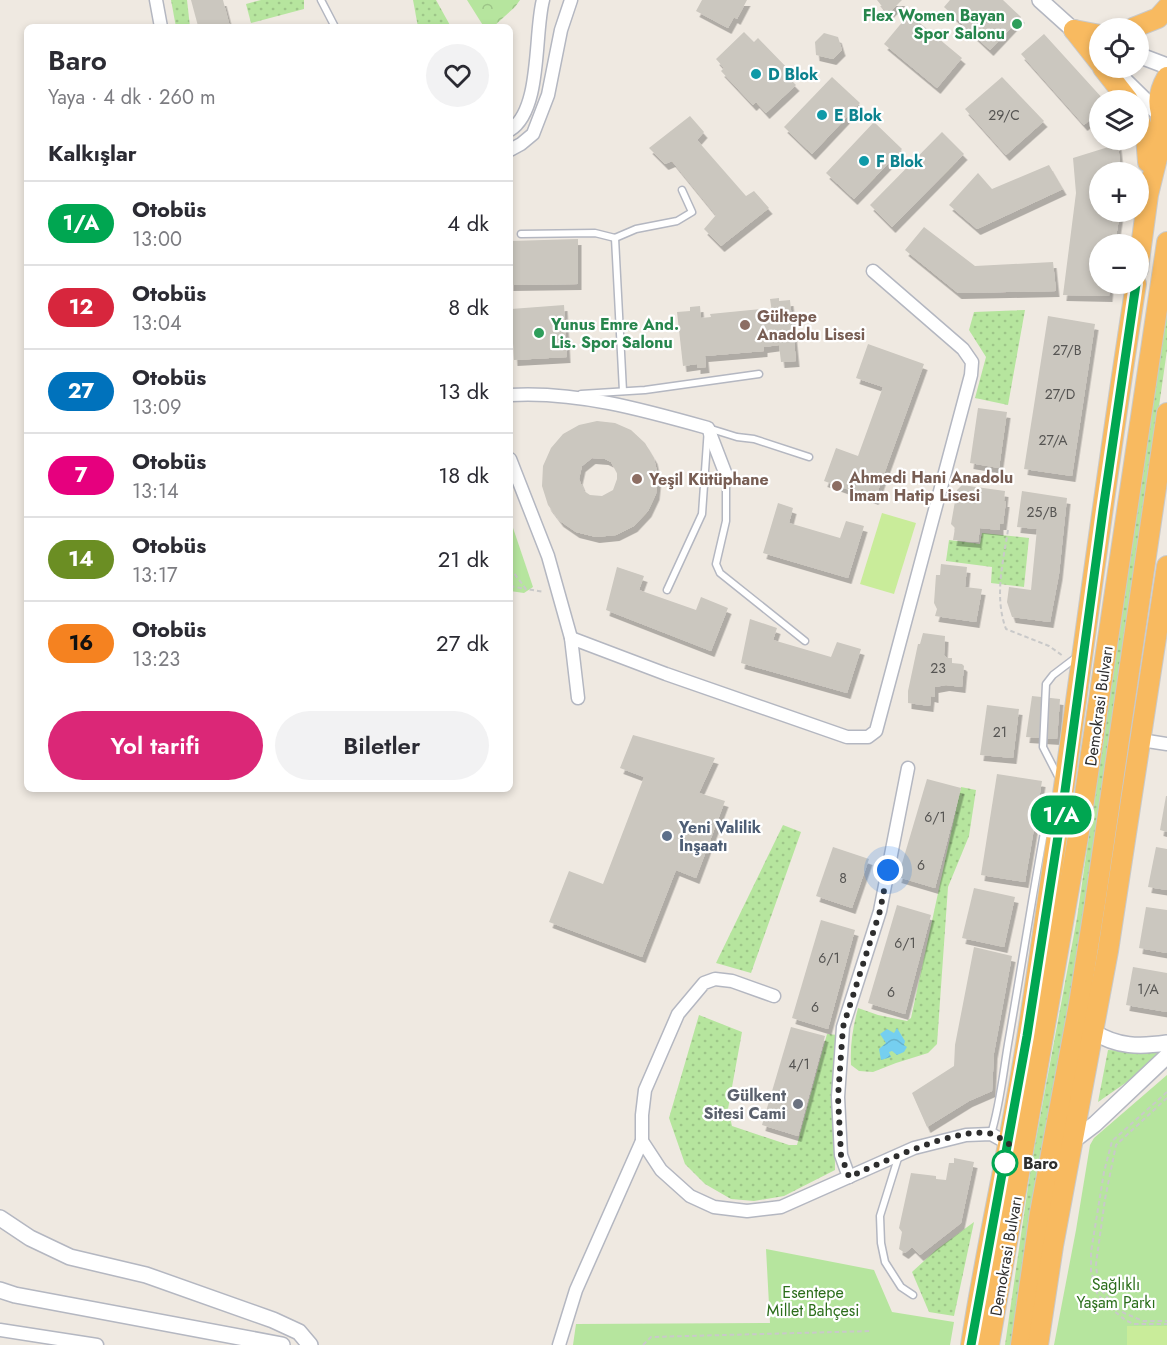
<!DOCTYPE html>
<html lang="tr">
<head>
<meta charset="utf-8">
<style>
  :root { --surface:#fff; --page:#f2f2f3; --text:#2b2b33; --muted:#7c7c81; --line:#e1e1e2; --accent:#db2777 }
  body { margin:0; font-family:Jost,sans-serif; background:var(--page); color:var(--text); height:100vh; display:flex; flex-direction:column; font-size:22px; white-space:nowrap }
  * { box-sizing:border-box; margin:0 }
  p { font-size:20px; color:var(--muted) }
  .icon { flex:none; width:33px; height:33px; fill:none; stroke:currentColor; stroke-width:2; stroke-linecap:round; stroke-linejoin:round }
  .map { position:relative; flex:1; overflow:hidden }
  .panel { position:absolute; left:24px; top:24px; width:489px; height:768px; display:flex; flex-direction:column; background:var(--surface); border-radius:9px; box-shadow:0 3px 9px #0003 }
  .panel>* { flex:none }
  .badge { padding:0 12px; border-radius:20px; font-size:21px; line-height:39px }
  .buttons { position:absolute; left:1089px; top:18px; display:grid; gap:12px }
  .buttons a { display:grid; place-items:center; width:60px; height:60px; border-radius:50%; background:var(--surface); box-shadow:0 3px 9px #0003; font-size:30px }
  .you { position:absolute; width:30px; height:30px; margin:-15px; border:4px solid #fff; border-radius:50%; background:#1a73e8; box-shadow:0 0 0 9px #1a73e833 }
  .map>.badge { position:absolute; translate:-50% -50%; box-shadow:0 0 0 3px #fff }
  h2 { padding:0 24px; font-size:22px; line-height:54px }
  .round { display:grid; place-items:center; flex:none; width:63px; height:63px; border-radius:32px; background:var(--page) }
  .head { display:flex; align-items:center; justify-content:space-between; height:102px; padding:0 24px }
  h1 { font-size:28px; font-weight:600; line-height:45px }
  .cta { display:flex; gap:12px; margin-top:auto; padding:12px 24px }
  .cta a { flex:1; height:69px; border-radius:36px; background:var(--accent); color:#fff; font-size:24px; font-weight:600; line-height:69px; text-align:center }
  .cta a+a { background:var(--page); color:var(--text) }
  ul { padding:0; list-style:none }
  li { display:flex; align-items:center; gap:18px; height:84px; padding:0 24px; border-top:2px solid var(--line) }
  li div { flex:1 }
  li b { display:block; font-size:22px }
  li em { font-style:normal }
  li .badge { min-width:66px; font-weight:700; text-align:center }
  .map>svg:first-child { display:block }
  .grass { fill:url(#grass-dots) }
  .forest { fill:url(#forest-crowns) }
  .park { fill:#b6e59e }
  .pitch { fill:#c9ec9a }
  .water { fill:url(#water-waves) }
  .building { fill:#cbc7bf; fill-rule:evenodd; filter:url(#shadow) }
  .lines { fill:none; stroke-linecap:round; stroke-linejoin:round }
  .service-casing { stroke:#b4b7c1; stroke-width:9 }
  .minor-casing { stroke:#b4b7c1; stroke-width:15 }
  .tertiary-casing { stroke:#b4b7c1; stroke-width:18 }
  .trunk-casing { stroke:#c9c9c9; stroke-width:22 }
  .path { stroke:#c9c9c9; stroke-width:2; stroke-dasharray:4.5 3; stroke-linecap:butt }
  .service { stroke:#fff; stroke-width:6 }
  .minor { stroke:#fff; stroke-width:12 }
  .tertiary { stroke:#fff; stroke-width:15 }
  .trunk { stroke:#f8ba60; stroke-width:20 }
  .line-casing { stroke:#fff; stroke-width:14 }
  .line { stroke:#00a651; stroke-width:9 }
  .walk { stroke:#2e2e2e; stroke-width:6; stroke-dasharray:0 10.8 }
  .leisure-dot { fill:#2e9e5b; stroke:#fff; stroke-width:2 }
  .culture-dot { fill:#0f9aa8; stroke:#fff; stroke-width:2 }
  .education-dot { fill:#8d6e63; stroke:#fff; stroke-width:2 }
  .service-dot { fill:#5c6f8a; stroke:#fff; stroke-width:2 }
  .worship-dot { fill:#6b7280; stroke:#fff; stroke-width:2 }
  .stop-dot { fill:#fff; stroke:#00a651; stroke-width:3 }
  .labels { text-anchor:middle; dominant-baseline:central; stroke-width:4.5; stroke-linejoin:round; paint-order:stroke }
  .number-label { font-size:14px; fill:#555452 }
  .leisure-label { font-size:16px; font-weight:bold; fill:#27864d; stroke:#fff; text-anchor:end }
  .culture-label { font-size:16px; font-weight:bold; fill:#0d838f; stroke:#fff; text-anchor:start }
  .education-label { font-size:16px; font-weight:bold; fill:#785e54; stroke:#fff; text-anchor:start }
  .street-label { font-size:16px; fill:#2e2e2e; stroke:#fff }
  .service-label { font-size:16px; font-weight:bold; fill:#4e5e75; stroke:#fff; text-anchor:start }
  .worship-label { font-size:16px; font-weight:bold; fill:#5b616d; stroke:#fff; text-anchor:end }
  .stop-label { font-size:16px; font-weight:bold; fill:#2e2e2e; stroke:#fff; text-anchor:start }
  .park-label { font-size:16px; fill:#2c6e1b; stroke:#fff }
</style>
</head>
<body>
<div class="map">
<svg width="1167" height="1345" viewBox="0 0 1167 1345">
  <defs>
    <pattern id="grass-dots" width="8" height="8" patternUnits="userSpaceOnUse" patternTransform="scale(1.5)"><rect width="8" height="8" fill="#b6e59e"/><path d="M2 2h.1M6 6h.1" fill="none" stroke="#9dc588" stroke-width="1.8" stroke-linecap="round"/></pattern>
    <pattern id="forest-crowns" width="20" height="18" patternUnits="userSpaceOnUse" patternTransform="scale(1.5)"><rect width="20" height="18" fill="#b6e59e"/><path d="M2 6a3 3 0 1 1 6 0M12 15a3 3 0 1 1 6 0" fill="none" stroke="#9dc588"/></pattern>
    <pattern id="water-waves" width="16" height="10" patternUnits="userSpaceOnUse" patternTransform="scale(1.5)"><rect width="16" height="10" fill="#75cff0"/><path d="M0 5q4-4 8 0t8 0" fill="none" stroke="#66b2ce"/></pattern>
    <filter id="shadow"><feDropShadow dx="3.5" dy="6" stdDeviation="0" flood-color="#0004"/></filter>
  </defs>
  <rect width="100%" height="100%" fill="#efe9e1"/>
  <g class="grass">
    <path d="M171,0H187L190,27H176Z"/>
    <path d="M261,0H304V9L251,23L246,4Z"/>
    <path d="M413,0H436L451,27H418Z"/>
    <path d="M1167,297V350L1104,794L1016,1345H1005L1031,1166L1077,918Z"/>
    <path d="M1025,310L1008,405L975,398L986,357L969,330L974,312Z"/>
    <path d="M982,533L1029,538L1024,587L991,583L992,567L946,561L949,540L980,544Z"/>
    <path d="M961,787L976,790L969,836L948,887L937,1044L928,1053L896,1063L873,1072L859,1071L851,1065C850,1044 853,1027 858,1008L878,1015L907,1021L911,1018Z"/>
    <path d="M783,825L801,832L751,973L716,963Z"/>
    <path d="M699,1015L742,1032L728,1109L732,1126L789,1145H797L827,1034L838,1035L834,1065L835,1170L784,1196L754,1201L731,1199L705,1184L685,1164L669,1118Z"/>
    <path d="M1163,1049L1150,1066L1098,1102L1108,1050L1142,1052Z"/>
    <path d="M974,1222L954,1316L929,1312L912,1272L936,1250Z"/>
  </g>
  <path class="forest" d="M467,0H520L515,7L493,27H484Z"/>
  <g class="park">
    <path d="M510,519L533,587L524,593L510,591Z"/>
    <path d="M1167,1075V1345H1054L1076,1230L1090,1145L1094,1138Z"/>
    <path d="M766,1249L874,1270L892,1312L954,1322L950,1345H573L576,1324L770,1323Z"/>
  </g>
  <g class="pitch">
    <path d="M882,513L916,523L894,594L860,584Z"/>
    <rect x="1127" y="1326" width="40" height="19"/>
  </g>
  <path class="water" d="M897,1028L905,1041L904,1045L907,1047L904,1052L897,1055L892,1051L889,1052L891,1057L881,1060L879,1049L886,1043L880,1034L887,1029L894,1033Z"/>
  <g class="building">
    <path d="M191,0H223L230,27L198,26Z"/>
    <path d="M702,0H747L737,19L734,17L728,28L696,11Z"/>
    <path d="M877,0H902L888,14Z"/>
    <path d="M950,0H1003L1021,17L990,50L944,7Z"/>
    <path d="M909,14L962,58L937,88L884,44Z"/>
    <path d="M744,32L754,42L758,38L791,72L787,76L796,85L766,113L756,102L753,105L721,71L724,68L716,59Z"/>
    <path d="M824,33L838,37L842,50L833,59L816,55L815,42Z"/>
    <path d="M1044,34L1104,100H1100V111L1084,125L1021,54Z"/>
    <path d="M832,77L860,103L812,154L784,127Z"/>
    <path d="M1002,77L1044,121L1006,155L965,109Z"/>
    <path d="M690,116L704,132L697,140L746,196L754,191L769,208L721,246L704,229L716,215L672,161L665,164L649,148Z"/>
    <path d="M874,122L902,149L854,199L826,173Z"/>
    <path d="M942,132L964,154L892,227L870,205Z"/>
    <path d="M1118,144L1121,172H1100V212H1120L1115,244H1100V284H1110L1109,296L1063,295L1076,193L1073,158Z"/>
    <path d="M1049,165L1063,189L977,229L949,205L978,173L992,189Z"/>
    <path d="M924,227L975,266L1053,262L1056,291L958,293L905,250Z"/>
    <path d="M578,239V284L510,285V241Z"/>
    <path d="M779,298V301L790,300L796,361L781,362L779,345L764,347V351L705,356L706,367L697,368V364L683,366L677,312L690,311V307L700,306L701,318L711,317L710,314L761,309V313L772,312L770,299Z"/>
    <path d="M564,305L567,357L514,360L511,309Z"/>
    <path d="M1048,316L1095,324L1072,476L1024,469Z"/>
    <path d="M868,344L924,364L875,499L824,481L836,448L858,456L883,387L856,378Z"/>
    <path d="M978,408L1007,412L999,468L970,463Z"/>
    <path d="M597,421L615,423L631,430L645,443L654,458L658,476L656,494L648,511L634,526L616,535L596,537L576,532L560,521L548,505L542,486L543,466L551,448L563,434L579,425ZM592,458L605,459L611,462L617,473V479L613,490L602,496L590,495L584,491L579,479L582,466Z"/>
    <path d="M962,485L1005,491L1004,501H1006L1003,524H1000V530L980,528L978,542L953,540L955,528L951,524L957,490Z"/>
    <path d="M1022,491L1067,498L1059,574L1050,622L1012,617L1007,602L1009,587L1031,590L1037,529L1017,527Z"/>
    <path d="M778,503L793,508L789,523L840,538L846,521L864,526L848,578L763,553Z"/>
    <path d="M941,564L967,567L965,587L982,589L976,622L935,616L937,609L934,603L936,575H940Z"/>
    <path d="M617,567L644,576L639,590L696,610L701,597L728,608L711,651L606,610Z"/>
    <path d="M750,619L777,628L773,640L831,657L837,642L861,649L847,693L741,663Z"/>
    <path d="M923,633L945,636L944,655L947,658H952V663L962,664L964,666L962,687L946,685L935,687V697L931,696L930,706L908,703V691L918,644H920Z"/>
    <path d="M1032,696L1060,699L1057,739L1026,737Z"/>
    <path d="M987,705L1019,709L1013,758L980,755Z"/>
    <path d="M633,735L715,758L699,793L725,801L696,878L676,870L642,957L549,922L569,871L603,884L644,777L620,768Z"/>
    <path d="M997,774L1042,781L1025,882L981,875Z"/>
    <path d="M927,779L961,788L935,888L898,877Z"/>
    <path d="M1166,796H1167V832L1160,830Z"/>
    <path d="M833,847L869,859L852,908L816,896Z"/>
    <path d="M1156,847L1167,849V890L1148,887Z"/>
    <path d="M974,888L1015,897L1004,947L962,938Z"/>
    <path d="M897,905L931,915L905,1014L868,1003Z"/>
    <path d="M1146,907L1167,910V953L1139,948Z"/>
    <path d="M821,920L855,930L828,1029L792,1018Z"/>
    <path d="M974,947L1012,956L994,1053L992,1091L969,1101L927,1127L912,1093L954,1066L955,1045Z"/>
    <path d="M1133,967L1167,973V1012L1126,1005Z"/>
    <path d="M791,1027L825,1036L798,1136L762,1125Z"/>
    <path d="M954,1158L974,1162L961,1223L920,1255L912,1247L905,1253L899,1249L902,1232L899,1228L911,1173L936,1176V1179L946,1180L949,1163H954Z"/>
  </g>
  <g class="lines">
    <g class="service-casing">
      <g id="service">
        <path d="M321,0L335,27"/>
        <path d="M521,234L595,233L615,238L636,229L677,221L692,212L682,190"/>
        <path d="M615,238L623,391"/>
        <path d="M581,394L645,390L759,374"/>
        <path d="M726,475V521L716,564L720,573L805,641"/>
        <path d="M667,590L702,514L708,428L737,437L754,439L809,457"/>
        <path d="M1060,780L1043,747L1046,684L1053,675L1078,656"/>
        <path d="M991,1134C1000,1105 1003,1074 1008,1044C1022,964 1034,885 1049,805L1057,798"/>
        <path d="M899,1155L880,1216L881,1243L885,1262L901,1287L913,1295"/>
      </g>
    </g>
    <g class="minor-casing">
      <g id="minor">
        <path d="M156,0L161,27"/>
        <path d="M510,130C542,110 534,33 543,0"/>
        <path d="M510,150L521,144L533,134L548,95L561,30L571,0"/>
        <path d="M510,395C577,391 644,410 708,428L726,475"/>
        <path d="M510,459L548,556L571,638L578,698"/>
        <path d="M571,638L666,674L847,737H868L876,731L971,375L972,362L963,349L873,271"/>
        <path d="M1141,740L1167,744"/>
        <path d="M774,996L732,981L715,979L704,983L678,1014L645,1090L642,1115V1141L661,1170L690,1196L714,1207L747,1211L781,1207L914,1148L966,1135L991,1134L1009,1144"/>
        <path d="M849,1177L841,1155L838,1097L843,1027L880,911L908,768"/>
        <path d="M0,1330L97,1345"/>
        <path d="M559,1345L576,1290L642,1141"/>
      </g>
    </g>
    <g class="tertiary-casing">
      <g id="tertiary">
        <path d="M1040,0L1080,36"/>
        <path d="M1138,55L1167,66"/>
        <path d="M1114,70L1161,116"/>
        <path d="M1094,1032C1117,1047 1140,1047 1167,1043"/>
        <path d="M1074,1140L1095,1124L1167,1056"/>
        <path d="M0,1218L30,1238L70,1257L146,1275L273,1320L299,1332L310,1345"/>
        <path d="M0,1290L15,1295L282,1345"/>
      </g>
    </g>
    <g class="trunk-casing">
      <g id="trunk">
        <path d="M1133,28L1158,18L1167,8"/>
        <path d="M1074,30L1100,63"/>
        <path d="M1074,30L1100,35"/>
        <path d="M1103,68L1128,100"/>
        <path d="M1138,118L1146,136L1148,162"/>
        <path d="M1166,125C1157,108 1157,94 1167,77"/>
        <path d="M1138,269L1148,195L1159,150L1161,116"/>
        <path d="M971,1345C987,1240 1012,1137 1028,1032C1067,783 1097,532 1136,284"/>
        <path d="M989,1345L1082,814L1167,242"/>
        <path d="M1021,1345L1040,1213L1079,1004L1095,903L1167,413"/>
        <path d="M1038,1345L1053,1246L1108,951L1167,566"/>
      </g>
    </g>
    <g class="path">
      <path d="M1008,530C1003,562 994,597 1006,629L1049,646L1063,656"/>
      <path d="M510,568L526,589L544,592"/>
      <path d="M510,586L526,589"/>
      <path d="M1167,1092L1112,1141L1104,1172L1091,1252V1271L1097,1293L1106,1304L1125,1320L1134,1324H1167"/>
      <path d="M1167,1098L1116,1145L1105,1199L1096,1264L1098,1285L1113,1305L1124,1313L1143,1321H1167"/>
      <path d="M643,1345L651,1337L872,1331"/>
    </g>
    <use href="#service" class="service"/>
    <use href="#minor" class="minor"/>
    <use href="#tertiary" class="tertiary"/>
    <use href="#trunk" class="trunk"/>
  </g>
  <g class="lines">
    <g class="line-casing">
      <path id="line" d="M971,1345L1027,1036L1065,791L1103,510L1136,284"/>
    </g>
    <use href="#line" class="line"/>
    <path class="walk" d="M888,870L880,911L843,1027L838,1097L841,1155L849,1177C881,1163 959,1125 992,1134C998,1136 1004,1141 1009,1144L1005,1163"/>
  </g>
  <g class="leisure-dot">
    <circle cx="1017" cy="24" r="6"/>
    <circle cx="539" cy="333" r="6"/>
  </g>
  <g class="culture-dot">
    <circle cx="756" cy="74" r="6"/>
    <circle cx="822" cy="115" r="6"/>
    <circle cx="864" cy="161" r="6"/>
  </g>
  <g class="education-dot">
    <circle cx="745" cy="325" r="6"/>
    <circle cx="637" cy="479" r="6"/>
    <circle cx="837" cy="486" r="6"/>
  </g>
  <circle class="service-dot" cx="667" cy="836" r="6"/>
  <circle class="worship-dot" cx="798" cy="1104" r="6"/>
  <circle class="stop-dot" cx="1005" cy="1163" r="12"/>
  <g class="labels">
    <g class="number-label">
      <text x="1004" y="115">29/C</text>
      <text x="1067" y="350">27/B</text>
      <text x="1060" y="394">27/D</text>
      <text x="1053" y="440">27/A</text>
      <text x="1042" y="512">25/B</text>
      <text x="938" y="668">23</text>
      <text x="1000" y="732">21</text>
      <text x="935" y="817">6/1</text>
      <text x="921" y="865">6</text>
      <text x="843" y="878">8</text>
      <text x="905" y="943">6/1</text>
      <text x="829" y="958">6/1</text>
      <text x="1148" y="989">1/A</text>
      <text x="891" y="992">6</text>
      <text x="815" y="1007">6</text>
      <text x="799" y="1064">4/1</text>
    </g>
    <g class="leisure-label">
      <text x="1005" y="15">Flex Women Bayan<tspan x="1005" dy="18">Spor Salonu</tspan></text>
      <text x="551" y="324" text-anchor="start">Yunus Emre And.<tspan x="551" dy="18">Lis. Spor Salonu</tspan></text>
    </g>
    <g class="culture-label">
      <text x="768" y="74">D Blok</text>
      <text x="834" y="115">E Blok</text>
      <text x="876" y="161">F Blok</text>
    </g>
    <g class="education-label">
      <text x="757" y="316">Gültepe<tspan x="757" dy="18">Anadolu Lisesi</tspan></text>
      <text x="849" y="477">Ahmedi Hani Anadolu<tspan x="849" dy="18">İmam Hatip Lisesi</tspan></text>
      <text x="649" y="479">Yeşil Kütüphane</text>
    </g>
    <g class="street-label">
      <text transform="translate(1099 706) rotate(-82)">Demokrasi Bulvarı</text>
      <text transform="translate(1006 1256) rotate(-80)">Demokrasi Bulvarı</text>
    </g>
    <g class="service-label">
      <text x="679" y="827">Yeni Valilik<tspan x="679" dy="18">İnşaatı</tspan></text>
    </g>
    <g class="worship-label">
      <text x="786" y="1095">Gülkent<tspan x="786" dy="18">Sitesi Cami</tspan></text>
    </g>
    <g class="stop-label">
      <text x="1023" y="1163">Baro</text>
    </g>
    <g class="park-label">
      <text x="1116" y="1284">Sağlıklı<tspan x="1116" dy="18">Yaşam Parkı</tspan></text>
      <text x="813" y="1292">Esentepe<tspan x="813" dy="18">Millet Bahçesi</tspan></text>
    </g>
  </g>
</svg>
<div class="buttons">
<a><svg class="icon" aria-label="locate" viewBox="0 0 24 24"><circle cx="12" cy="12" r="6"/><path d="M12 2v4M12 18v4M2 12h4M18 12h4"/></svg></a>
<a><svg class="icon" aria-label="layers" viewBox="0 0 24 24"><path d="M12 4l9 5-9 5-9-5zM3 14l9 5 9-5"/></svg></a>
<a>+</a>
<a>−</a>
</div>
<div class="you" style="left:888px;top:870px"></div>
<b class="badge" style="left:1061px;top:815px;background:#00a651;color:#fff">1/A</b>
<section class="panel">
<div class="head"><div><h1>Baro</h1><p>Yaya · 4 dk · 260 m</p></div><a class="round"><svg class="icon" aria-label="heart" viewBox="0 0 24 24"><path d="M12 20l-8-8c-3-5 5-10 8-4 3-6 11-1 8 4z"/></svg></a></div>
<h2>Kalkışlar</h2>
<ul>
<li><span class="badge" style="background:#00a651;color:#fff">1/A</span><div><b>Otobüs</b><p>13:00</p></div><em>4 dk</em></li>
<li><span class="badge" style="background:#d7263d;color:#fff">12</span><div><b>Otobüs</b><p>13:04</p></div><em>8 dk</em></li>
<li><span class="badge" style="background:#0072bc;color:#fff">27</span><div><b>Otobüs</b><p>13:09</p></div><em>13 dk</em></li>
<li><span class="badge" style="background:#e6007e;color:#fff">7</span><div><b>Otobüs</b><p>13:14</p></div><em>18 dk</em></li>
<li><span class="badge" style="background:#6b8e23;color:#fff">14</span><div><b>Otobüs</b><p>13:17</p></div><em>21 dk</em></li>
<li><span class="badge" style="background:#f58220;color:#111">16</span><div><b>Otobüs</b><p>13:23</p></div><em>27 dk</em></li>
</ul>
<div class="cta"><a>Yol tarifi</a><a>Biletler</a></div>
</section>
</div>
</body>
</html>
